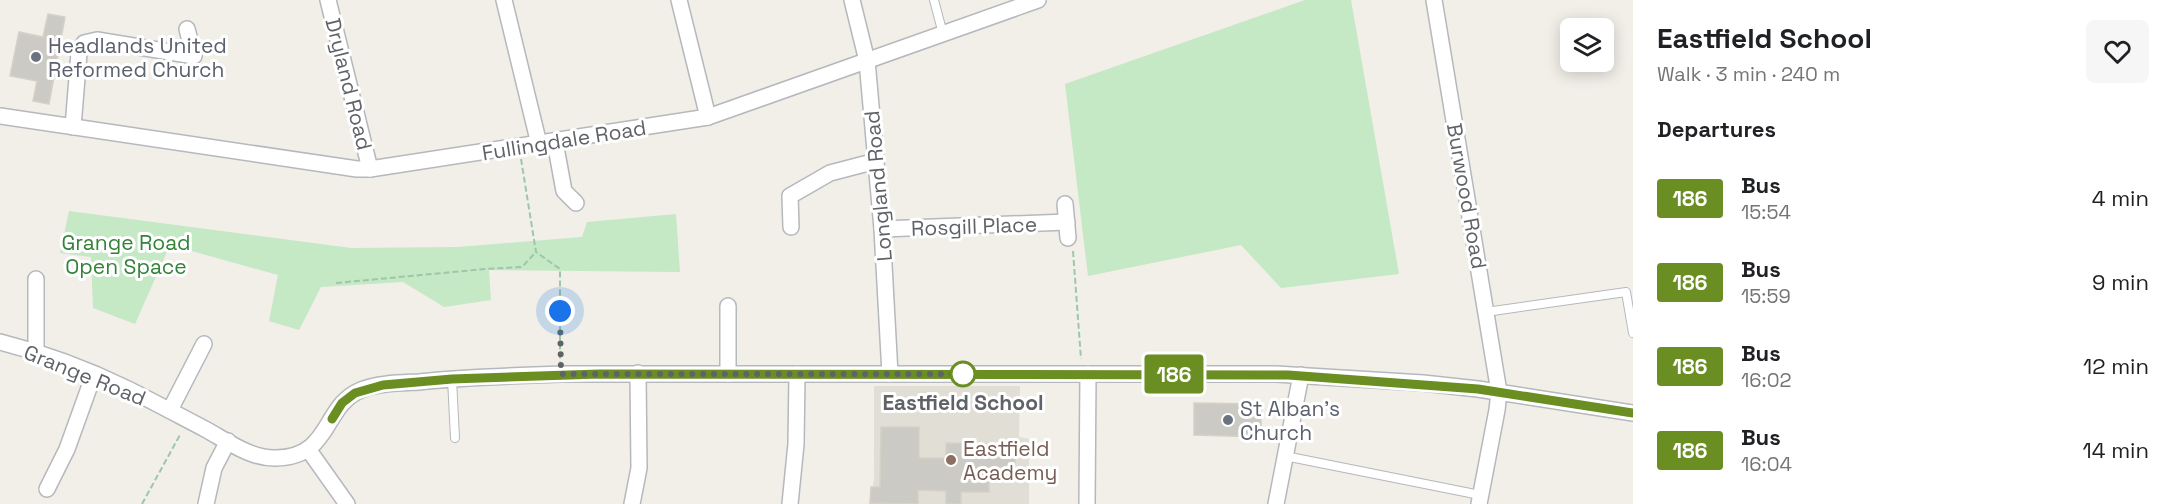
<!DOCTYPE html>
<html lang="en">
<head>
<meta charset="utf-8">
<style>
  :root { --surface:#fff; --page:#f6f6f6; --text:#202124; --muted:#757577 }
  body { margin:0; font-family:"Space Grotesk",sans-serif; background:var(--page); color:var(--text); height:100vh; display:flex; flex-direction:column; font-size:22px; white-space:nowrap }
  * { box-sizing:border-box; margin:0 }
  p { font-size:20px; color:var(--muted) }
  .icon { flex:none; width:33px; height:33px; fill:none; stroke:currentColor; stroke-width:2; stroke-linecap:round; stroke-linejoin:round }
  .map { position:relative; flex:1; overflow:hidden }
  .details { display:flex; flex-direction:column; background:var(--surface); width:540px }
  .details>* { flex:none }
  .badge { padding:0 12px; border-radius:4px; font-size:21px; line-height:39px }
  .buttons { position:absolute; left:1560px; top:18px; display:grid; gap:12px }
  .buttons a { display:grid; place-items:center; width:54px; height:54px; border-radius:9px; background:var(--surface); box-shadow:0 3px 15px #0003; font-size:30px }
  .you { position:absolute; width:30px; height:30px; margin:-15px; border:4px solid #fff; border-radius:50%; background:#1a73e8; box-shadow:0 0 0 9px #1a73e833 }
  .map>.badge { position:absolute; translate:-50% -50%; box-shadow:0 0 0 3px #fff }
  h2 { padding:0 24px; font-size:22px; line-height:54px }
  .round { display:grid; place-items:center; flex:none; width:63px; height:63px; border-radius:9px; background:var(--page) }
  .head { display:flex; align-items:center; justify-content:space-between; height:102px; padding:0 24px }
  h1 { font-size:28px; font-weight:800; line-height:45px }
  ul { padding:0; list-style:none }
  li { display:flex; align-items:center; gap:18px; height:84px; padding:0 24px }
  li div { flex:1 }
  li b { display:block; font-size:22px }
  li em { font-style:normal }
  li .badge { min-width:66px; font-weight:700; text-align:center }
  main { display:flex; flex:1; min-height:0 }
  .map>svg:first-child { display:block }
  .education { fill:#e1ded6 }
  .green { fill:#c5e8c5 }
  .building { fill:#cccac5; stroke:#d6d1c6; stroke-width:1.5 }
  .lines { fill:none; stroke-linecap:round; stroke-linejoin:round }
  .lane-casing { stroke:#b5b8bc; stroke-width:10 }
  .street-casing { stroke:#b5b8bc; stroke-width:18 }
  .path { stroke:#9cc7a9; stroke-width:2; stroke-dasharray:6 3; stroke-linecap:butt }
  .lane { stroke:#fff; stroke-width:8 }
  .street { stroke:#fff; stroke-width:15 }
  .line-casing { stroke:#fff; stroke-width:14 }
  .line { stroke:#6b8e23; stroke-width:9 }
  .walk { stroke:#5f6368; stroke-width:6; stroke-dasharray:0 10.8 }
  .worship-dot { fill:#6b7280; stroke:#fff; stroke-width:2 }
  .stop-dot { fill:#fff; stroke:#6b8e23; stroke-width:3 }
  .education-dot { fill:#8d6e63; stroke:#fff; stroke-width:2 }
  .labels { text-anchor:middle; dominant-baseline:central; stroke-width:6; stroke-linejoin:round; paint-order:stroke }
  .worship-label { font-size:21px; fill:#5b616d; stroke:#fff; text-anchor:start }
  .street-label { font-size:21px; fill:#5f6368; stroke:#fff }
  .park-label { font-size:21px; fill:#348238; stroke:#fff }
  .stop-label { font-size:21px; font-weight:bold; fill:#5f6368; stroke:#fff }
  .education-label { font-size:21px; fill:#785e54; stroke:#fff; text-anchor:start }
</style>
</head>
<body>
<main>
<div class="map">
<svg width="1633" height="504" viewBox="0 0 1633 504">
  <rect width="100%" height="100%" fill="#f1efe8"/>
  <path class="education" d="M874,386H1020L1019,437L1029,439V504H869L874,480Z"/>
  <g class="green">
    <path d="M1305,0H1351L1399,274L1281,288L1241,245L1088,276L1065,84Z"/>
    <path d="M69,211L351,248L458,247L582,237L587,222L676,214L680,272L489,270L491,300L444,307L403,282L321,287L299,330L269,321L278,275L170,245L135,324L93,308L91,257L60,253Z"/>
  </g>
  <g class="building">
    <path d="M48,14L65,17L49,104L33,101L37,81L10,76L19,32L43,37Z"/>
    <path d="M1194,403L1261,404V437L1194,435Z"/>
    <path d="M881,427H919V458H946V443L1015,444V468H989V492H961V504H946V491L918,490V504L870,503L871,487H880Z"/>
  </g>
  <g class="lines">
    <g class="lane-casing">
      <g id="lane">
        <path d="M934,0L943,34"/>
        <path d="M1486,312L1626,292L1633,333"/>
        <path d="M452,379L455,438"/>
        <path d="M1285,456L1480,495"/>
      </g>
    </g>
    <g class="street-casing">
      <g id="street">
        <path d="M328,0L370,169"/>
        <path d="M504,0L539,144"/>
        <path d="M679,0L708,117"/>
        <path d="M852,0L867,61L882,229L890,374"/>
        <path d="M1434,0L1499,392L1497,410L1479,504"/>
        <path d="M0,116L357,169H370L708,117L1038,0"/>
        <path d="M73,127L79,53L84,43L97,40L194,56L187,29"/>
        <path d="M555,142L564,191L576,203"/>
        <path d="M1065,204L1068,238"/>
        <path d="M791,227L790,196L830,173L876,161"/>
        <path d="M882,229L1067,222"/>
        <path d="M728,306V374"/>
        <path d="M0,342C44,353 87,369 128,389C154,402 180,416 205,429C227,441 251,459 276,458C332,457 322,406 361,390C379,383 400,383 419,382C466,377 513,376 561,374H1276L1423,383L1478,389L1633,413"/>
        <path d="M36,352V279"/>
        <path d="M170,410L204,344"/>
        <path d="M308,449L347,504"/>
        <path d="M47,489L67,449L94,374"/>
        <path d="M206,504L214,468L228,441"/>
        <path d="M632,504L639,468L638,373"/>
        <path d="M790,504L796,444L797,374"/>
        <path d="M1087,504L1088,374"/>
        <path d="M1276,504L1301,375"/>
      </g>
    </g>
    <g class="path">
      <path d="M521,159L536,252L560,269V362"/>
      <path d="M1073,251L1081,359"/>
      <path d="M336,283L485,269L522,267L536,252"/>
      <path d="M142,504L181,433"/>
    </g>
    <use href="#lane" class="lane"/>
    <use href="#street" class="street"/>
  </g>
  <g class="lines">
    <g class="line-casing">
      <path id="line" d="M332,419L342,403L355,393L383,385L452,379L599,374L1288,375L1478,389L1633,413"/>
    </g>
    <use href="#line" class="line"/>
    <path class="walk" d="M560,311L561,374H963"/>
  </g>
  <g class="worship-dot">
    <circle cx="36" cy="57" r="6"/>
    <circle cx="1228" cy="420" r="6"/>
  </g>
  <circle class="stop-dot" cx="963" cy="374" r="12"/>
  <circle class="education-dot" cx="951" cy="460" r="6"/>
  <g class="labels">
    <g class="worship-label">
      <text x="48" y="45">Headlands United<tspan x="48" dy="24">Reformed Church</tspan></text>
      <text x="1240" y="408">St Alban's<tspan x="1240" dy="24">Church</tspan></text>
    </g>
    <g class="street-label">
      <text transform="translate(349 84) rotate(76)">Dryland Road</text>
      <text transform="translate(564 140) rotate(-9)">Fullingdale Road</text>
      <text transform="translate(878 186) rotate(-95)">Longland Road</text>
      <text transform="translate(1467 196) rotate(80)">Burwood Road</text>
      <text transform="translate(974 226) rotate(-2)">Rosgill Place</text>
      <text transform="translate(85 375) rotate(22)">Grange Road</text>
    </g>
    <g class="park-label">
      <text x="126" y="242">Grange Road<tspan x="126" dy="24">Open Space</tspan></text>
    </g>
    <g class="stop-label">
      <text x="963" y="402">Eastfield School</text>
    </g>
    <g class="education-label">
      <text x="963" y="448">Eastfield<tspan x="963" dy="24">Academy</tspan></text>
    </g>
  </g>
</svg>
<div class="buttons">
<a><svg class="icon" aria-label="layers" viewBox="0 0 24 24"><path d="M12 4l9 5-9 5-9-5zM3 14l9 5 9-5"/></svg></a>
</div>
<div class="you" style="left:560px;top:311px"></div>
<b class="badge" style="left:1174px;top:374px;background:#6b8e23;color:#fff">186</b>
</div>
<section class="details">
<div class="head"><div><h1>Eastfield School</h1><p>Walk · 3 min · 240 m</p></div><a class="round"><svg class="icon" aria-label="heart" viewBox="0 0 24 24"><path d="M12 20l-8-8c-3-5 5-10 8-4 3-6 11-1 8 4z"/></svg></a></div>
<h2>Departures</h2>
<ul>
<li><span class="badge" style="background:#6b8e23;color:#fff">186</span><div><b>Bus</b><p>15:54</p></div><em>4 min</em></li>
<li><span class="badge" style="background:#6b8e23;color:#fff">186</span><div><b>Bus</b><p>15:59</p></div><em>9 min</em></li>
<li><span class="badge" style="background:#6b8e23;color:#fff">186</span><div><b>Bus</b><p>16:02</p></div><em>12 min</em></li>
<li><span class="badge" style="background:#6b8e23;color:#fff">186</span><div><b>Bus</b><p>16:04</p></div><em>14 min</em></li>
</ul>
</section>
</main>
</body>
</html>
